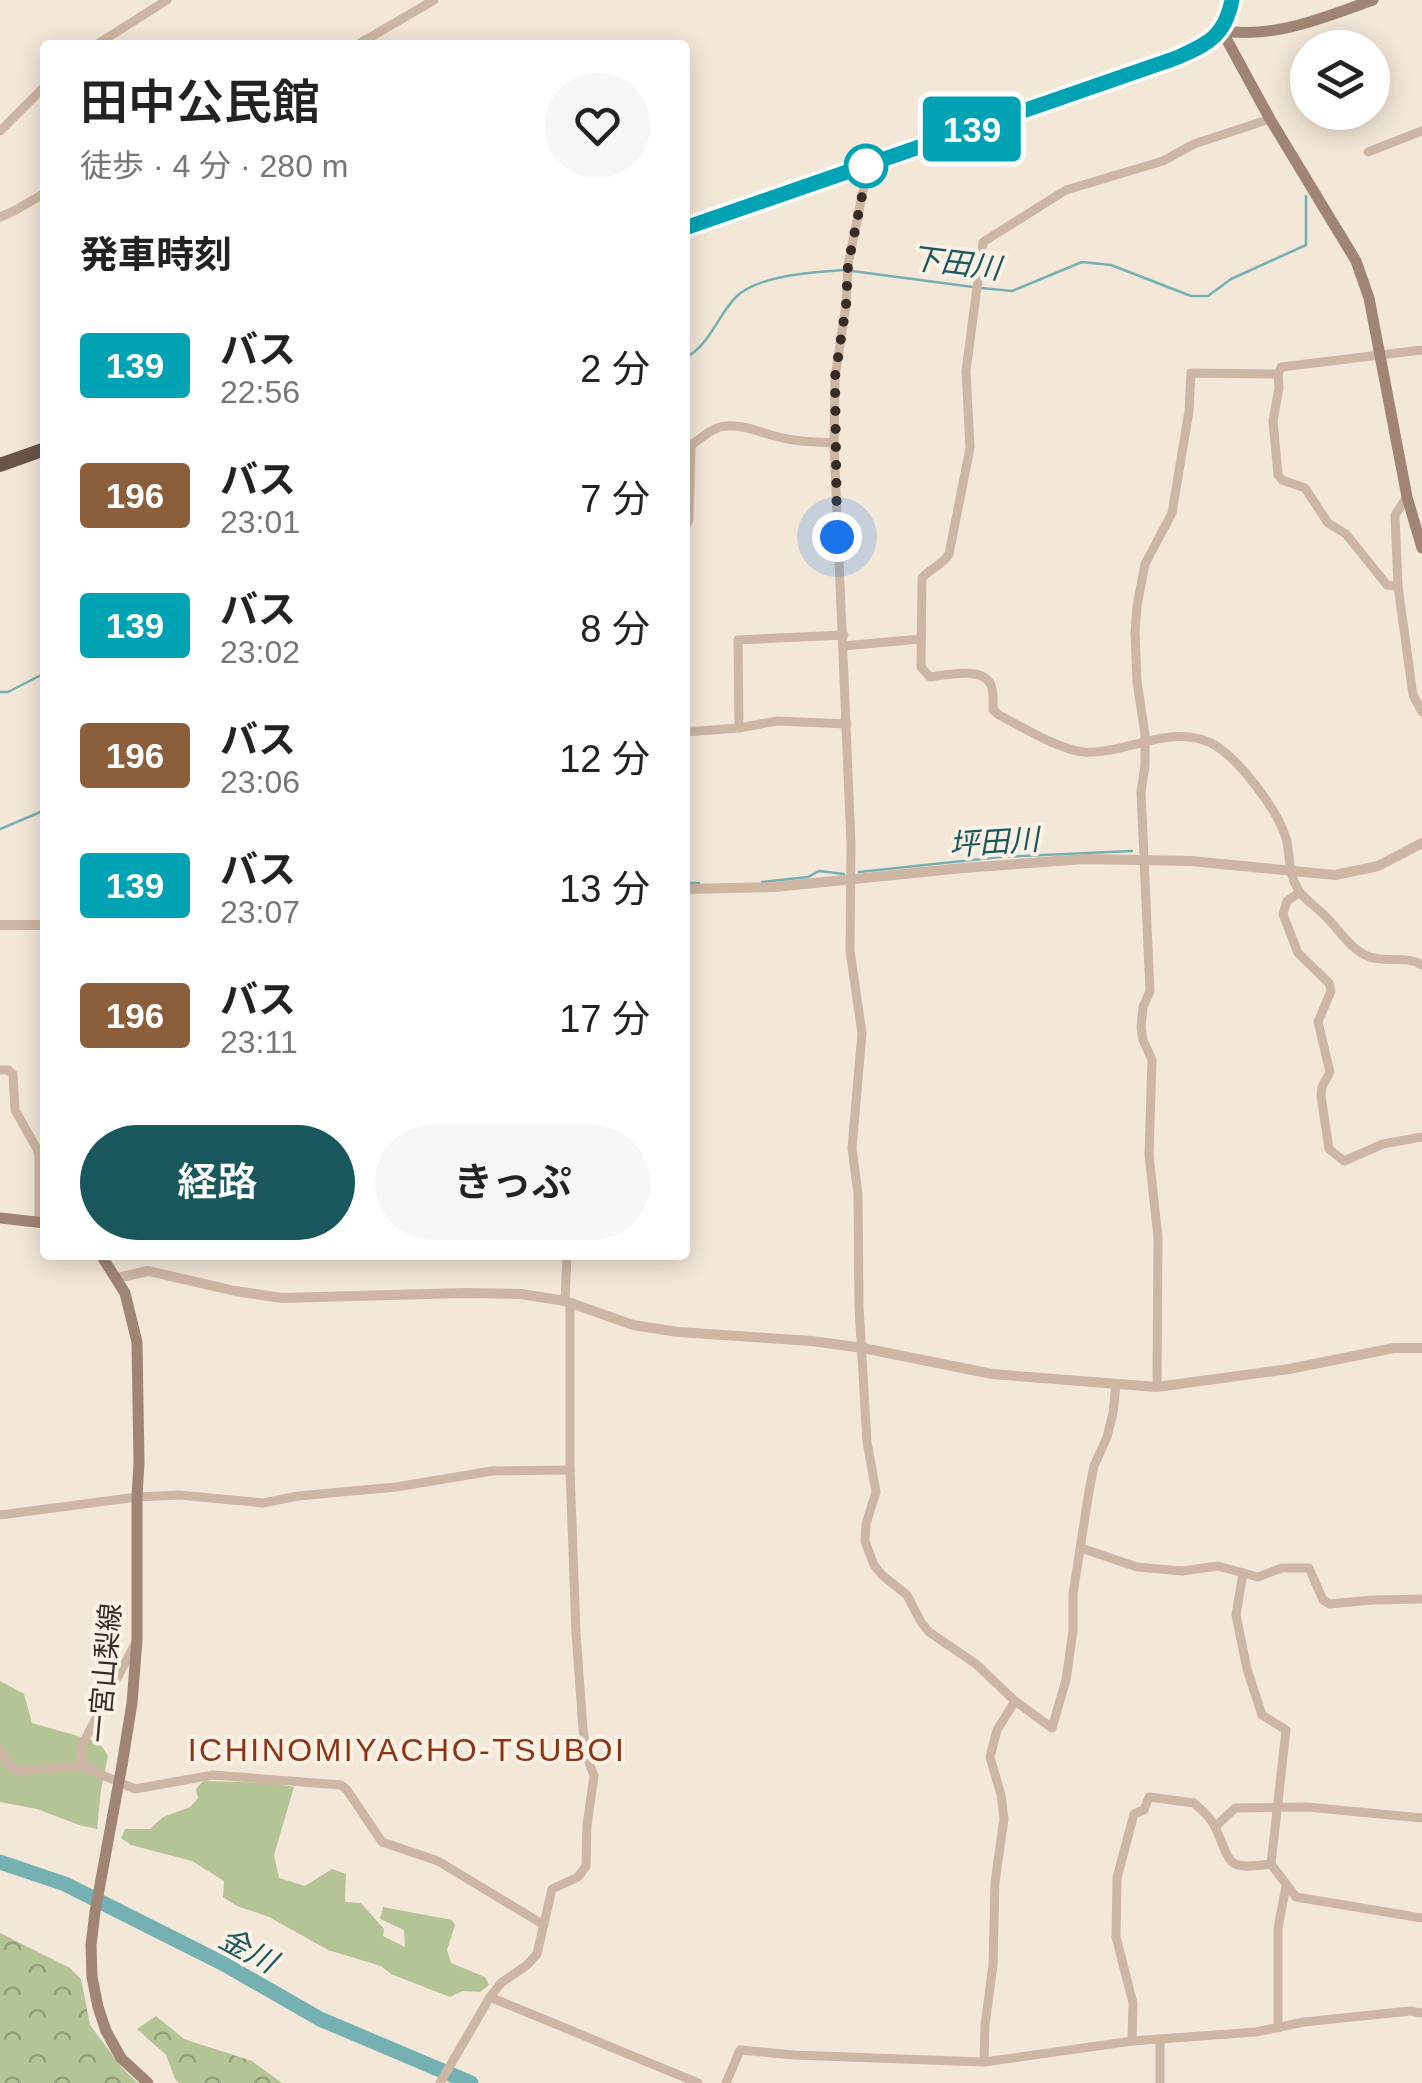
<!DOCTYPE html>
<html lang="ja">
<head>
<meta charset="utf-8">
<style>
  :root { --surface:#fff; --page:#f6f6f6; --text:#222; --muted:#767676; --accent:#18575c }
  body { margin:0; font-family:Arial,"Noto Sans JP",sans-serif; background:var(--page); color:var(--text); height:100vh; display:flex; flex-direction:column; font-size:38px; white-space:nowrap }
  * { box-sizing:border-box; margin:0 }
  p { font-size:32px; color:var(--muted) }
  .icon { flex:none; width:55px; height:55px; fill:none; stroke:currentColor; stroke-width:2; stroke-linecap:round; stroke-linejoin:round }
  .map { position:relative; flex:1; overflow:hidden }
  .side { position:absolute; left:40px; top:40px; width:650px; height:1220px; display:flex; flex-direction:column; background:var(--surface); border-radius:10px; box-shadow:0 5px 25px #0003 }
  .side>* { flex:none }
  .badge { padding:0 20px; border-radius:8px; font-size:35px; line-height:65px }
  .buttons { position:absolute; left:1290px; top:30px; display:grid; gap:20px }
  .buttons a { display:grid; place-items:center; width:100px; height:100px; border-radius:50%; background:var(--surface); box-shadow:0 5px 25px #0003; font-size:50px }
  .you { position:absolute; width:50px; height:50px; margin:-25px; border:8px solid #fff; border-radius:50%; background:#1a73e8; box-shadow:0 0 0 15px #1a73e833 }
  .map>.badge { position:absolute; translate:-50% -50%; box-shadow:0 0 0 5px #fff }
  h2 { padding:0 40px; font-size:38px; line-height:90px }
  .round { display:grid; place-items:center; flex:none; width:105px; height:105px; border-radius:52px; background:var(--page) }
  .head { display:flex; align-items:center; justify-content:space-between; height:170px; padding:0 40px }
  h1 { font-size:48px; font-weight:600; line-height:75px }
  .button { display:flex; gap:20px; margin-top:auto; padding:20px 40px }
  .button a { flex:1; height:115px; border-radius:60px; background:var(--accent); color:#fff; font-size:40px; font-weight:600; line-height:115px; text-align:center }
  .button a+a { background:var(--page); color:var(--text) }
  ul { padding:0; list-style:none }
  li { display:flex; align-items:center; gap:30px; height:130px; padding:0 40px }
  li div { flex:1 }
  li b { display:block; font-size:38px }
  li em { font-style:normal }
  li .badge { min-width:110px; font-weight:700; text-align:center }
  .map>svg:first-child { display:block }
  .green { fill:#b4c497 }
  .forest { fill:url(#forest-crowns) }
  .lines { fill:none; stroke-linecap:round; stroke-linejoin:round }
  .stream { stroke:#75b0b3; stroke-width:2.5 }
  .river { stroke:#75b0b3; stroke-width:15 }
  .minor { stroke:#cdb6a3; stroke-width:9 }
  .tertiary { stroke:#cdb6a3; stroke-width:10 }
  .secondary { stroke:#a08574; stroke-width:11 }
  .trunk { stroke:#6a5448; stroke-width:14 }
  .secondary-bridge { stroke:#a08574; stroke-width:11 }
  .line-casing { stroke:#fff; stroke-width:22 }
  .line { stroke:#00a3b4; stroke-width:15 }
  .walk { stroke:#372b26; stroke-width:10; stroke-dasharray:0 18 }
  .stop-dot { fill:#fff; stroke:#00a3b4; stroke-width:5 }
  .labels { text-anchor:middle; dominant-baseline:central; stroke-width:8; stroke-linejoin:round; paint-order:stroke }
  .street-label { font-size:28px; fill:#372b26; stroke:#fbf1e5 }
  .water-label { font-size:30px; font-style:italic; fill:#18575c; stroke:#fbf1e5 }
  .quarter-label { font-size:32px; letter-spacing:2.5px; fill:#8d3418; stroke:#fbf1e5 }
</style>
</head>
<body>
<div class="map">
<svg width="1422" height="2083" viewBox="0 0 1422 2083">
  <defs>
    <pattern id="forest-crowns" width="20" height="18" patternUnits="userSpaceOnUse" patternTransform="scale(2.5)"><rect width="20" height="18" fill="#b4c497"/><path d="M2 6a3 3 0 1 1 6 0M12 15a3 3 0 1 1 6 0" fill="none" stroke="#939f7b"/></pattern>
  </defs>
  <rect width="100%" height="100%" fill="#f3e7d8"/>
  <g class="green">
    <path d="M0,1681L24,1694L32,1723L99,1742L108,1756L101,1789L97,1829L79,1825L37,1809L0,1802Z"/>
    <path d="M203,1781L273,1783L294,1787L274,1855L279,1878L305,1886L332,1869L346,1874L345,1902L361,1903L384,1929L383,1936L405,1947L404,1930L380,1919L383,1907L452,1920L455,1925L447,1950L451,1963L485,1977L489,1985L480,1992L463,1991L450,1997L391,1974L381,1966L328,1950L269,1917L237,1906L223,1897L224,1881L192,1861L131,1845L121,1838L125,1829H150L163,1817L190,1807L198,1798L196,1789Z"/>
  </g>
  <g class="forest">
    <path d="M0,1933L70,1968L81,1979L90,2025L123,2069L138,2083H0Z"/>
    <path d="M156,2016L184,2039L252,2061L282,2083H179L175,2079L166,2055L137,2029Z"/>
  </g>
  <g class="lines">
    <g class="stream">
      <path d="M852,271L973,287"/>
      <path d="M981,288L1012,291L1082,262L1111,265L1191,296H1208L1231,279L1306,245V196"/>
      <path d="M685,358C710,345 717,316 736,297C758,275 815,272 844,270"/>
      <path d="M0,692H8L45,673"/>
      <path d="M0,829L45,810"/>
      <path d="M859,872L1000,857L1132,851"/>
      <path d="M762,882L808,877L819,871L844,874"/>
      <path d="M685,883H699"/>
    </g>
    <path class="river" d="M0,1862L65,1884L224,1964L320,2019L471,2083"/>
    <g class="minor">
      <path d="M96,45L167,0"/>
      <path d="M357,45L434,0"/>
      <path d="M1270,119L1194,144L1163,161L1066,190L983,242L966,371L970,448L949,554C943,565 931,568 922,578L921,667L930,677C946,675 983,666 991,685C994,692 993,703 993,710L999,715C1020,726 1060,750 1083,752C1125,755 1170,723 1211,743C1238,757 1277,809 1286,838C1291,856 1287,872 1298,889C1304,900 1317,907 1325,916C1339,929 1351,951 1370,957C1387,963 1406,955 1422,965"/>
      <path d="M0,131L45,86"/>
      <path d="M1368,152L1422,131"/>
      <path d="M863,167L864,186L848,265L846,305L835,377L834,443L851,844L850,951L862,1033L852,1148L858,1194L859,1307L867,1442L876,1492L866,1524L865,1541L874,1565L882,1575L907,1595L921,1622L929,1632L976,1664L1015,1701L1052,1728L1066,1680L1073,1631V1594L1089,1491L1094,1466L1107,1437L1113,1413L1116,1384"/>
      <path d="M0,217L14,211L45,193"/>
      <path d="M1278,374L1279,388L1273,421L1278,475L1282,480L1305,488L1328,523L1346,534L1387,585L1398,586"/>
      <path d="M685,448C699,442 710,427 726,426C746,424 768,436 787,439C803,442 819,442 834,443"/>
      <path d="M1407,497L1395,515L1398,586L1413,695L1422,712"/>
      <path d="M685,527L689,520L691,446"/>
      <path d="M843,646L921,639"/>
      <path d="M739,728L738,640L844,635"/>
      <path d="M685,732L739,728L777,721L847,724"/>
      <path d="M1299,893L1287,901L1283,914L1298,953L1329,983L1331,991L1318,1022L1330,1072L1322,1087L1321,1096L1329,1149L1344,1161L1383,1144L1422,1137"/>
      <path d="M0,1070H8L13,1074L15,1110L37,1149L39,1156"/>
      <path d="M39,1222V1156L45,1152"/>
      <path d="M565,1301L567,1255"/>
      <path d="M1157,1387L1158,1237L1149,1155L1152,1060L1143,1040L1141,1027L1143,1007L1150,991L1141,792L1145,765V734L1137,682L1135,632L1137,606L1145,564L1172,513L1189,411L1191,373L1278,374L1281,367L1422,350"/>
      <path d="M0,1515L137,1497L179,1495L263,1503L298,1496L396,1487L492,1471L570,1470"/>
      <path d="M1081,1548L1137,1567L1182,1571L1218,1566L1258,1577L1282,1568H1309L1323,1600L1330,1604L1372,1600L1422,1599"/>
      <path d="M1243,1573L1236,1615L1247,1669L1262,1715L1286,1730L1271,1864L1296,1897L1422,1918"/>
      <path d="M0,1750L8,1765L21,1771L81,1766L135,1789L213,1775L341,1785L347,1790L382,1842L438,1861L544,1925"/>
      <path d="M81,1766V1747L136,1642"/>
      <path d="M1215,1827L1235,1808L1307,1807L1422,1818"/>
      <path d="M490,1997L698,2083"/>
      <path d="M1278,2028V1928L1286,1886"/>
      <path d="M1160,2039V2083"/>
      <path d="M1132,2041L1133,2003L1116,1937L1117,1878L1134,1814L1144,1810L1149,1797L1194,1803C1203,1811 1211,1818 1216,1829C1232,1865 1226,1870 1271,1864"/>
      <path d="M984,2062L985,2025L993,1965L995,1882L1004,1819L1001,1795L990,1757L997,1730L1015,1701"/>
      <path d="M440,2083L490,1997L501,1983L527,1965L537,1954L552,1889L578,1877L586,1866L587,1825L594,1776L587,1756L583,1729L576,1633L570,1470V1303"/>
      <path d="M726,2083L740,2050L794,2055L984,2062L1132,2041L1256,2032L1304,2022L1410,2011L1422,2013"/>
    </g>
    <g class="tertiary">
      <path d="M685,889L774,887L963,868L1085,859L1191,861L1335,875L1378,866L1422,843"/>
      <path d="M0,925H45"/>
      <path d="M117,1278L148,1271L235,1291L282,1298L464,1293L521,1294L565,1301L633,1325L678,1332L812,1341L863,1348L992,1374L1157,1387L1289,1369L1394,1348H1422"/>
    </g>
    <g class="secondary">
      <path d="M1222,31L1270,119L1356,261L1369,298L1407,497L1422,548"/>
      <path d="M1222,31C1278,38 1322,18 1373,0"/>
      <path d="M0,1218L45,1223"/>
      <path d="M101,1255L125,1293L137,1342L139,1463L137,1497V1640L132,1703L122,1765"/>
      <path d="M106,2031L121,2058L148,2083"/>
    </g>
    <g class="trunk">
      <path d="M685,228L1176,58C1208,44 1225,36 1233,0"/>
      <path d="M0,465L45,449"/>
    </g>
    <path class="secondary-bridge" d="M106,2031L98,2007L92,1977L91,1945L95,1912L122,1765"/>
  </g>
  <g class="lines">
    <g class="line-casing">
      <path id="line" d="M685,228L1176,58C1208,44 1225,36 1232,0"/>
    </g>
    <use href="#line" class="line"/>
    <path class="walk" d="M837,537L835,377L846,306L848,265L864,186L863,167L866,166"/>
  </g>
  <circle class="stop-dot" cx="866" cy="166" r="20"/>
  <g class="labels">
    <g class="street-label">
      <text transform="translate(105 1673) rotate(-85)">一宮山梨線</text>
    </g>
    <g class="water-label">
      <text transform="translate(956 263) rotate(7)">下田川</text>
      <text transform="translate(994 842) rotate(-4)">坪田川</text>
      <text transform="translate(248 1950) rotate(28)">金川</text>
    </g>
    <g class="quarter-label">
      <text x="407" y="1750">ICHINOMIYACHO-TSUBOI</text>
    </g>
  </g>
</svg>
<div class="buttons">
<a><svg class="icon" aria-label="layers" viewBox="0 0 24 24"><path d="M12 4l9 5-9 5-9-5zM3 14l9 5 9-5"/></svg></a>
</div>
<div class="you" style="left:837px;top:537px"></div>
<b class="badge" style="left:972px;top:129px;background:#00a3b4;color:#fff">139</b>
<section class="side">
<div class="head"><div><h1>田中公民館</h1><p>徒歩 · 4 分 · 280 m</p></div><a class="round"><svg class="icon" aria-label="heart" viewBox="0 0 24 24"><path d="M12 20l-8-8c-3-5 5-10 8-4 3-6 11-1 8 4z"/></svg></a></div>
<h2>発車時刻</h2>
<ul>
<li><span class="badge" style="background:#00a3b4;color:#fff">139</span><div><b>バス</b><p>22:56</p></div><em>2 分</em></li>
<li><span class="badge" style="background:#8b5e3c;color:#fff">196</span><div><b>バス</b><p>23:01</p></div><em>7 分</em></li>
<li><span class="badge" style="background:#00a3b4;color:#fff">139</span><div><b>バス</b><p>23:02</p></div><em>8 分</em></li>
<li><span class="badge" style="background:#8b5e3c;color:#fff">196</span><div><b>バス</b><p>23:06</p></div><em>12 分</em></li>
<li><span class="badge" style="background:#00a3b4;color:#fff">139</span><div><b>バス</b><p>23:07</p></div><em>13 分</em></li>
<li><span class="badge" style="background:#8b5e3c;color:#fff">196</span><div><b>バス</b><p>23:11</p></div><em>17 分</em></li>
</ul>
<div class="button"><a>経路</a><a>きっぷ</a></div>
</section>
</div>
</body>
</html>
